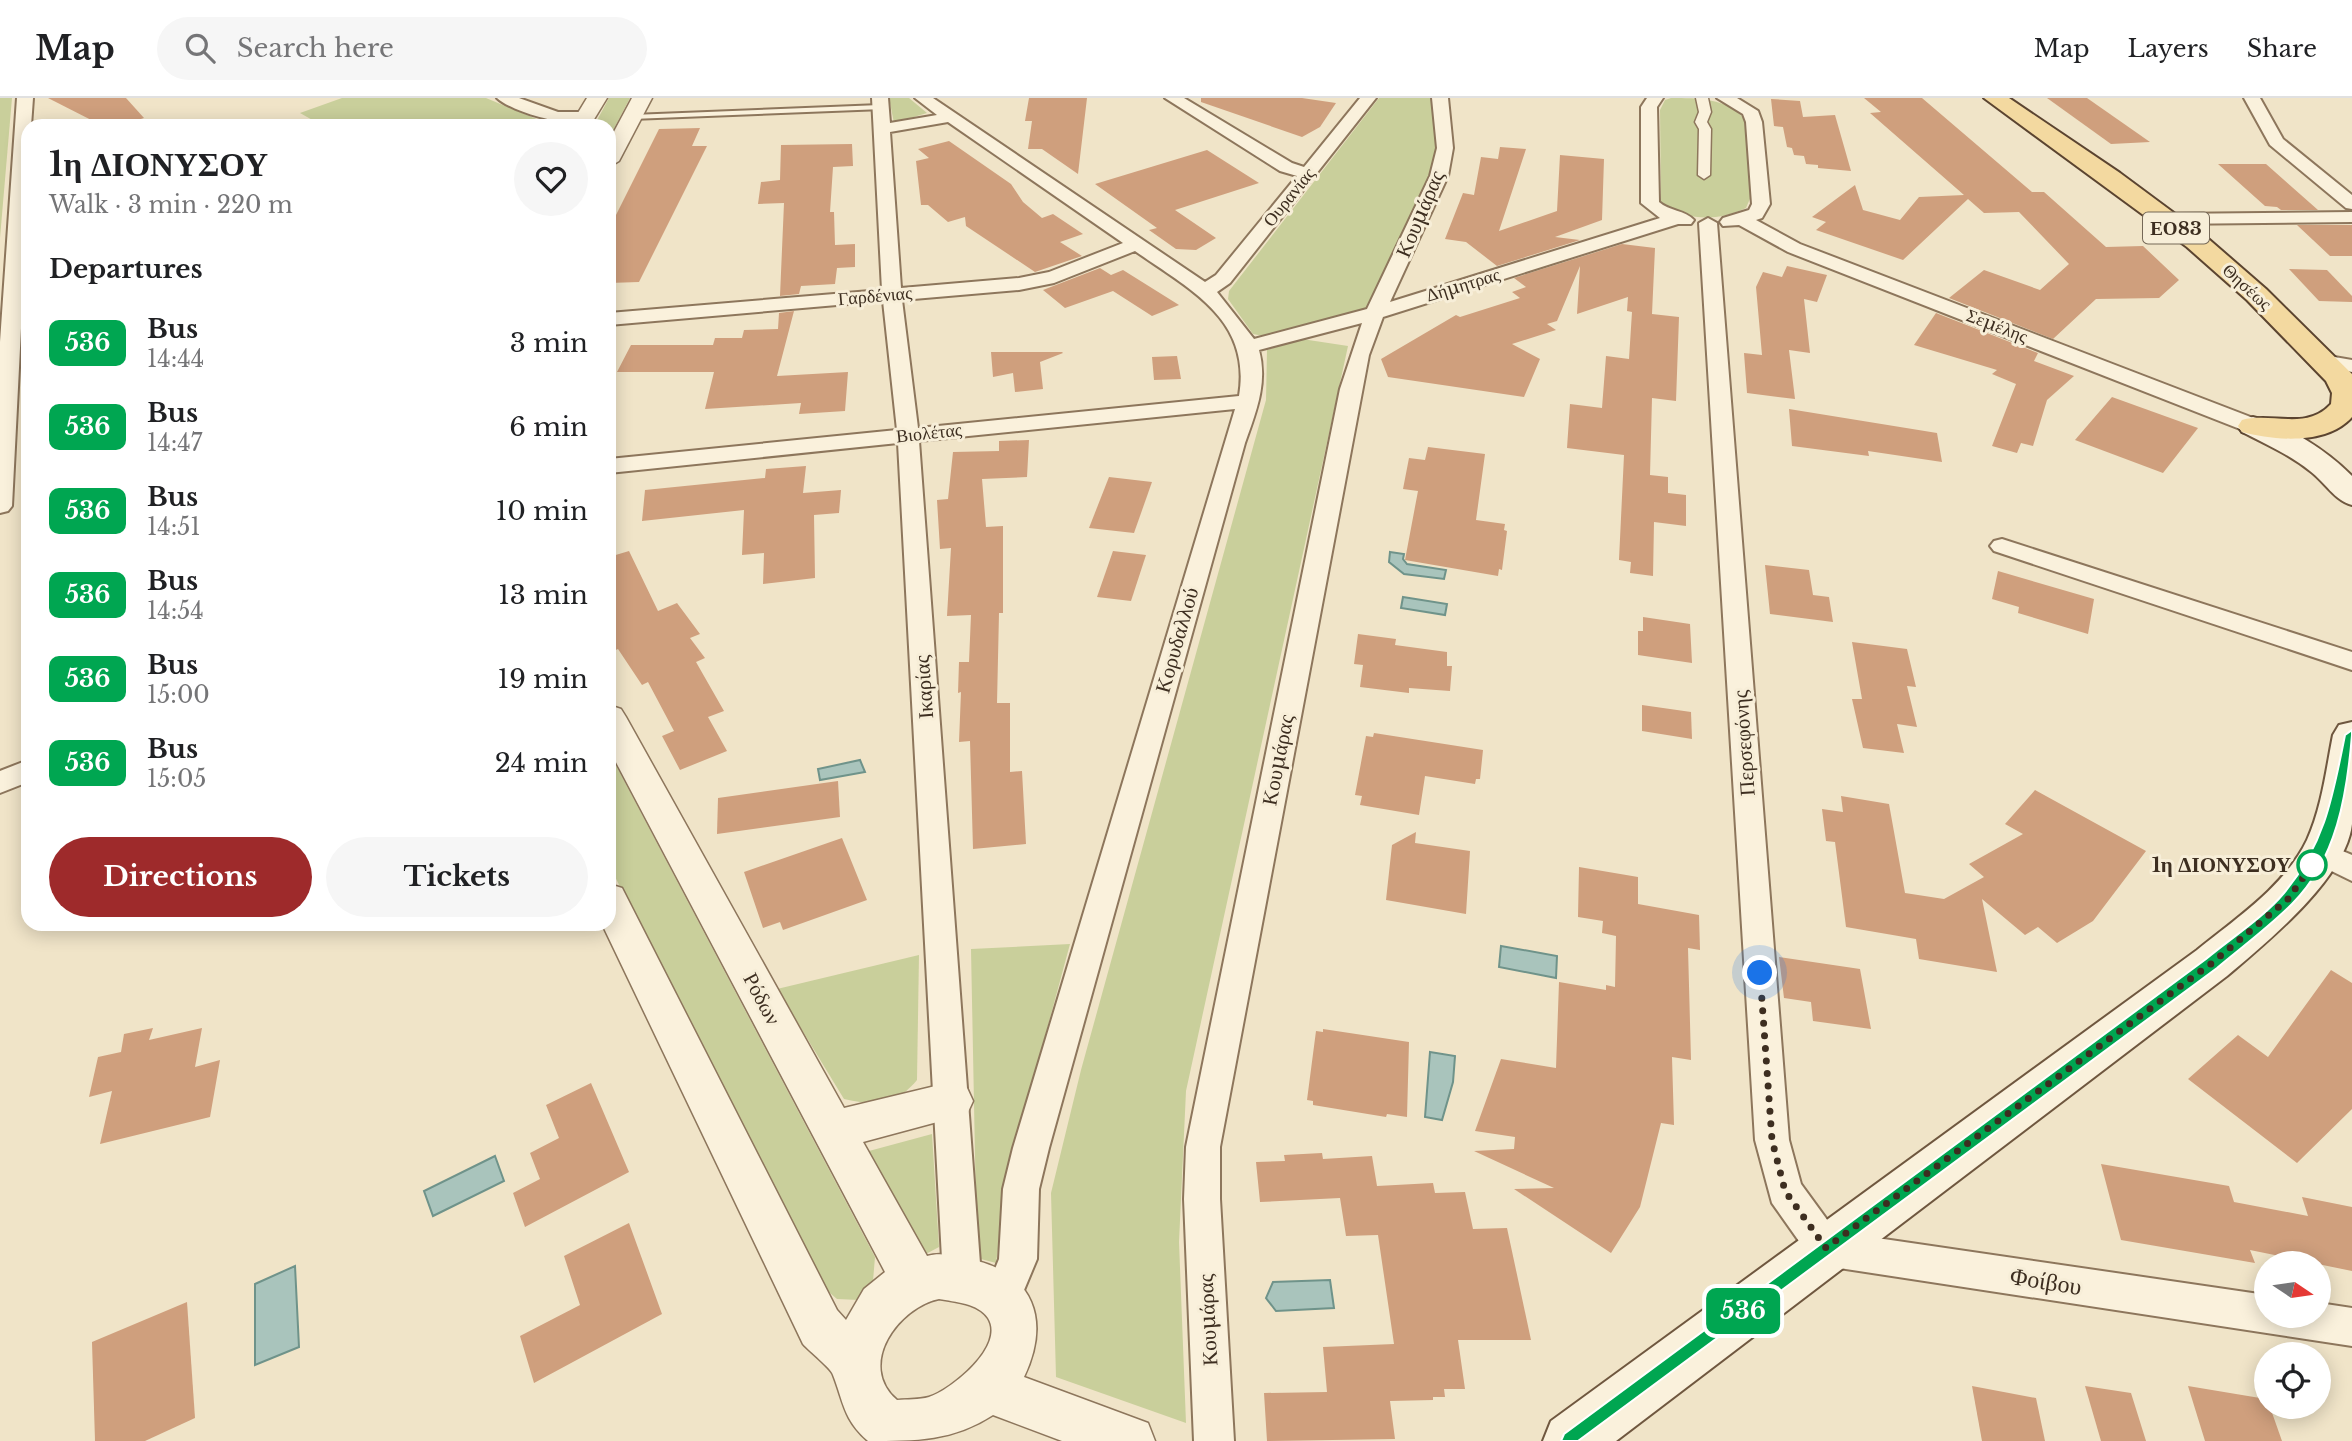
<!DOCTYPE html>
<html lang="en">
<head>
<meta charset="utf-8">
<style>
  :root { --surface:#fff; --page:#f6f6f6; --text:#202124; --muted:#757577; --line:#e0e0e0; --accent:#9e2a2b }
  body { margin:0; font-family:"Libre Baskerville",serif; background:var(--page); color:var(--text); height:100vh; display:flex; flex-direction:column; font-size:26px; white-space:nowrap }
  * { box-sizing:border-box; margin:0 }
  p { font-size:23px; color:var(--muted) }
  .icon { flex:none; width:38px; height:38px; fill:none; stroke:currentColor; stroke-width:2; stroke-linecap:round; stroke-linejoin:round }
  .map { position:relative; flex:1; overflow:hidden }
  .sheet { position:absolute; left:21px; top:21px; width:595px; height:812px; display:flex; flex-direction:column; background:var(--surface); border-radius:21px; box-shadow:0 4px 18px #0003 }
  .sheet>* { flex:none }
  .badge { padding:0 14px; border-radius:10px; font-size:24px; line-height:46px }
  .needle { width:46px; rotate:103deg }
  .buttons { position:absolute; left:2254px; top:1153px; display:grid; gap:14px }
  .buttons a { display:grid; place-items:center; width:77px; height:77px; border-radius:50%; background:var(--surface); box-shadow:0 4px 18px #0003; font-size:35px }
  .you { position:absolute; width:35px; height:35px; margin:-18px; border:5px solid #fff; border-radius:50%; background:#1a73e8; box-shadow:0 0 0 10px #1a73e833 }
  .map>.badge { position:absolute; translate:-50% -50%; box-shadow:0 0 0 4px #fff }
  h2 { padding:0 28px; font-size:26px; line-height:63px }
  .round { display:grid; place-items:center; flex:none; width:74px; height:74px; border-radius:37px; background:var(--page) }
  .head { display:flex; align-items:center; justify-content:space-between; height:119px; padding:0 28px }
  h1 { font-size:33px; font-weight:800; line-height:52px }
  .button { display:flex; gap:14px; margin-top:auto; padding:14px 28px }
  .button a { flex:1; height:80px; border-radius:42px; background:var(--accent); color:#fff; font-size:28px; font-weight:800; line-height:80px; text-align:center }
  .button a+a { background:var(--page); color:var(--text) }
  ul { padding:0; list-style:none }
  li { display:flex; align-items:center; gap:21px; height:84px; padding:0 28px }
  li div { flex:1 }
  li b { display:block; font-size:26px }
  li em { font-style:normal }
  li .badge { min-width:77px; font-weight:700; text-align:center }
  header { display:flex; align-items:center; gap:42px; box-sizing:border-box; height:98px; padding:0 35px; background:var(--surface); border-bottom:2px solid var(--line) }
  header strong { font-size:33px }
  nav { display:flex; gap:38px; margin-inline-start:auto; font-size:24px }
  .search { width:490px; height:63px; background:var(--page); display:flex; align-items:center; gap:18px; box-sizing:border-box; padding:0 24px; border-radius:38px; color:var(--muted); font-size:26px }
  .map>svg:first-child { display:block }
  .green { fill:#c9cf9b }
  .water { fill:#a9c4bc; stroke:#6f938a; stroke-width:2 }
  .building { fill:#cf9f7d }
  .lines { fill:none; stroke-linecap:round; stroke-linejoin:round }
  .service-casing { stroke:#8d765c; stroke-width:4 }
  .pedestrian-casing { stroke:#8d765c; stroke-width:3 }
  .minor-casing { stroke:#8d765c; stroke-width:4 }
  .tertiary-casing { stroke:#8d765c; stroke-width:3 }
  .secondary-casing { stroke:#6f573f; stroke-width:4 }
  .primary-casing { stroke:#5b4430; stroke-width:4 }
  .service { fill:#faf1dc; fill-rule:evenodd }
  .pedestrian { fill:#faf1dc; fill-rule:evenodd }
  .minor { fill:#faf1dc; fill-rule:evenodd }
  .tertiary { fill:#faf1dc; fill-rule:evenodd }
  .secondary { fill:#faf1dc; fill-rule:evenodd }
  .primary { fill:#f3d9a0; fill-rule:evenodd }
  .line { fill:#00a651; stroke:#fff; stroke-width:2 }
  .walk { stroke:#3d2e20; stroke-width:7; stroke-dasharray:0 12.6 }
  .stop-dot { fill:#fff; stroke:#00a651; stroke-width:3.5 }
  .labels { text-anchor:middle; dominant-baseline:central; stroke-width:6; stroke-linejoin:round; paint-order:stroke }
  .far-street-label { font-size:18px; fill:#3d2e20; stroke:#f7eed8 }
  .shield { fill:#f7eed8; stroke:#756857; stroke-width:2 }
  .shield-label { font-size:19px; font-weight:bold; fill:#3d2e20 }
  .street-label { font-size:21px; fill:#3d2e20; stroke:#f7eed8 }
  .stop-label { font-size:21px; font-weight:bold; fill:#3d2e20; stroke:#f7eed8; text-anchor:end }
  .near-street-label { font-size:24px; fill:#3d2e20; stroke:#f7eed8 }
</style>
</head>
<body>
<header>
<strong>Map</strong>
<div class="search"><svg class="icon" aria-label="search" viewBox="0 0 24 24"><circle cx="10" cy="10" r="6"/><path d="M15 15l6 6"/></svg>Search here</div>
<nav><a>Map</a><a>Layers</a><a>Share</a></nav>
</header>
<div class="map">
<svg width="2352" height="1343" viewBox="0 0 2352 1343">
  <rect width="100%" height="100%" fill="#f0e4c8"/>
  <g class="green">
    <path d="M0,0H12L0,140Z"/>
    <path d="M342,0H486L539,22L564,28H323L300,15Z"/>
    <path d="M609,0H630L609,40V28H594Z"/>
    <path d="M889,0H909L927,15L894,25Z"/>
    <path d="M1379,0H1432L1439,48L1438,62L1365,213L1268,239L1253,236L1228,201L1229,193Z"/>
    <path d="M1671,0C1697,0 1728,0 1744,21L1752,96L1746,110C1715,124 1690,122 1661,107L1660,12L1665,2Z"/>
    <path d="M1302,241L1348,248L1186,993L1179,1144L1186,1325L1056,1279L1051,1095L1081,972L1266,302L1267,252Z"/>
    <path d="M609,654L875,1159L873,1183L859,1202L837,1201L823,1189L609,767Z"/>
    <path d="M1070,846L1010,1068L996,1165L977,1160L971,851Z"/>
    <path d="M919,857L917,982C894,1009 877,1008 844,1001L777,891Z"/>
    <path d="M932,1036L939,1149L924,1157L869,1053Z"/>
  </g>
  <g class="water">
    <path d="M1390,454L1404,456L1403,461L1407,466L1446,472L1444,481L1404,476L1389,464Z"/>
    <path d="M1403,499L1447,506L1445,517L1401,510Z"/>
    <path d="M860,662L865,674L820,682L818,671Z"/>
    <path d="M1501,848L1557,858L1556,880L1499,869Z"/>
    <path d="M1430,954L1455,958L1453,984L1442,1022L1425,1019Z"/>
    <path d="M495,1058L504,1083L433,1118L424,1093Z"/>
    <path d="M295,1168L299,1249L255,1267V1186Z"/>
    <path d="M1330,1182L1334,1210L1276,1213L1266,1200L1273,1184Z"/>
  </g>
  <g class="building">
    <path d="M48,0H126L144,20L119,28H103Z"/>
    <path d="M1029,0H1087L1078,76L1042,51H1028L1032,23H1025Z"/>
    <path d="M1201,0H1302L1336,5L1320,29L1302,39L1201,4Z"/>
    <path d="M1864,0H1922L2032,94H2044L2106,149L2143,148L2179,182L2159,200L2096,201L2053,241L1949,200L1984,172L2040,192L2069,166L2019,114L1984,115L1968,101L1903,162L1816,132L1826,124L1812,119L1855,87L1863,112L1900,122L1919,99L1964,97L1870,15L1881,14Z"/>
    <path d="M2047,0H2087L2150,44L2111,46Z"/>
    <path d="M1771,1L1800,3L1803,19L1835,17L1851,73L1818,70V67L1806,66L1804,58L1794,57L1792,50L1787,49L1783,29L1774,28Z"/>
    <path d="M700,30L692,48H707L639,184L609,185V131L659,31Z"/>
    <path d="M949,43L1011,86L1023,104L1042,120L1053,116L1083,136L1060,144L1082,158L1035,174L966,128L965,119L948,124L928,107H921L916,63L929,60L918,51Z"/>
    <path d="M852,46L853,68L833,69L830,114H834L835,147L855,146V169L837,170L835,186L801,188L799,196L780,198L784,105L758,106L761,84L780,82L781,47Z"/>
    <path d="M1500,49L1526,51L1499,133L1557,113L1560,57L1604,61L1602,122L1555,139L1580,142L1497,168L1466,144L1445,141L1463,95L1474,97L1481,59L1498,61Z"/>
    <path d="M1207,52L1259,85L1175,112L1216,140L1196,152L1176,151L1149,132L1157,130L1095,86Z"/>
    <path d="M2218,66H2266L2318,112H2281L2277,109L2265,108Z"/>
    <path d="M2297,127H2352V158H2330Z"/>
    <path d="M1622,146L1655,150L1652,216L1679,219L1676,303L1652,300L1650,377L1668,379V395L1686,397V428L1654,424L1653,478L1630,475L1631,464L1619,462L1624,357L1567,350L1570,306L1602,310L1606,258L1629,261L1632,214L1627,213L1628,199L1577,216L1580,168L1557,223L1547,226L1556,232L1512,246L1540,261L1524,299L1388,279L1381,261L1456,217L1460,219L1520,200L1512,194L1526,189L1514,180Z"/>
    <path d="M1787,168L1827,177L1817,204L1804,201L1810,255L1789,252L1795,301L1747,295L1744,255L1762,257L1756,189L1763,174L1782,179Z"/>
    <path d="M1100,170L1111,177L1123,172L1179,207L1152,218L1113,193L1065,210L1043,192Z"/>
    <path d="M2289,171L2327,172L2352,198V204L2319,203Z"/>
    <path d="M794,213L777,278L848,274L845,313L799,316L801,305L705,311L714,274H617L631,247H713L715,240H742L744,232L778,231L779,215Z"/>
    <path d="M1936,215L2038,255L2034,263L2074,278L2047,302L2033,348L2021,345L2017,355L1992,348L2016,286L1992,276L1997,272L1914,247Z"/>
    <path d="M991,254H1062L1063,255L1040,264L1043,291L1015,294L1013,275L993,279Z"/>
    <path d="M1177,258L1181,281L1154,282L1152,259Z"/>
    <path d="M2112,299L2198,330L2163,375L2075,342Z"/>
    <path d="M1789,311L1937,335L1942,364L1868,353L1869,358L1792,348Z"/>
    <path d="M1029,342L1027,379L982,381L986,429L1003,428V515H999L997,605H1010V674L1022,673L1026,746L973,751L970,643L959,644L961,594L958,595L959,564H969L971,517L947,518L951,450L940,451L937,402L948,401L953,354L999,353V343Z"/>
    <path d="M1428,349L1485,356L1476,422L1505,426L1504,432L1507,433L1502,472L1499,471L1498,478L1405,462L1418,393L1403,391L1409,360L1425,362Z"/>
    <path d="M806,368L803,395L841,392L839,415L814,417L815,480L763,486L764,455L742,457L744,412L642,423L645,392L765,380L766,371Z"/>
    <path d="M1109,379L1152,384L1134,435L1089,430Z"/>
    <path d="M629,453L658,513L677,505L700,536L690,540L705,560L696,564L724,613L708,619L727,653L680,672L662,638L674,633L648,584L642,587L618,551L609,555V459Z"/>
    <path d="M1113,453L1146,457L1131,503L1097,499Z"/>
    <path d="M1765,467L1809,472L1813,497L1829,499L1833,524L1770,516Z"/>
    <path d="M1998,473L2094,501L2088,536L2018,515L2019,509L1992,501Z"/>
    <path d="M1643,519L1690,526L1692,565L1638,557V533H1643Z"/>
    <path d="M1358,536L1396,541L1395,547L1447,554V568H1452L1450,593L1409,590V595L1360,589L1363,567L1354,566Z"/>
    <path d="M1852,544L1907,551L1916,589L1907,588L1917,629L1897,626L1904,655L1863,650L1852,601H1862Z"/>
    <path d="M1642,607L1691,614L1692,641L1642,633Z"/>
    <path d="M1374,635L1483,652L1480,681H1476L1475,686L1425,678L1419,717L1360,707L1362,698L1355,697L1366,638L1373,639Z"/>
    <path d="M838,683L840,719L717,736L718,700Z"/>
    <path d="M2035,692L2146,753L2093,823L2057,845L2038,829L2025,837L1982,801L1997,874L1919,861L1916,841L1846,829L1835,744L1826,743L1822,711L1843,714L1841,698L1889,706L1905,795L1944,801L1984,779L1969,766L2023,736L2005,726Z"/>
    <path d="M1416,734L1415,745L1470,753L1466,816L1386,802L1392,747Z"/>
    <path d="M842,740L867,802L783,832L780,824L763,830L744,774Z"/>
    <path d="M1579,769L1638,779V806L1699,817L1700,852L1688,850L1691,962L1672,959L1674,1027L1661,1025L1640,1109L1611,1155L1514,1091L1554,1090L1474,1053L1514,1051L1515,1039L1475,1033L1501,961L1556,970L1559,884L1606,892V887L1615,889L1616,838L1602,835L1603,823L1578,819Z"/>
    <path d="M1779,859L1860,871L1871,931L1813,923L1811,904L1784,900Z"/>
    <path d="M2331,872L2352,885V1011L2297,1065L2188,981L2238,937L2268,959Z"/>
    <path d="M153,930L149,942L202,930L195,969L220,962L210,1019L100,1046L112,993L89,999L98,959L121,954L124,936Z"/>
    <path d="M1323,931L1409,944L1407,1019L1387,1016L1386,1019L1313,1007V1003L1307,1002L1316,933L1323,934Z"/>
    <path d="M591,985L629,1074L525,1129L513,1095L540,1081L530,1055L559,1040L546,1007Z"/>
    <path d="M1322,1055L1323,1061L1372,1058L1377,1088L1433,1085L1435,1095L1465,1094L1473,1131L1507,1130L1531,1242H1458L1465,1291H1444L1445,1299H1433V1302L1390,1303L1395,1341L1267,1343L1264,1295L1327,1294L1323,1249L1394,1246L1378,1137L1346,1138L1340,1100L1260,1104L1256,1064L1285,1063L1284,1057Z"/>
    <path d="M2101,1066L2229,1088L2234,1104L2308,1118L2302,1099L2352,1109V1173L2250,1152L2255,1165L2121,1142Z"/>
    <path d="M629,1125L662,1216L534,1285L520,1238L580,1207L564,1158Z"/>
    <path d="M187,1204L195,1320L145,1343H95L92,1244Z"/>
    <path d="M1972,1288L2036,1300L2045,1343H1982Z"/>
    <path d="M2085,1288L2131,1295L2146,1343H2101Z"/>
    <path d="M2188,1288L2266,1301V1309H2270L2282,1343H2205Z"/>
  </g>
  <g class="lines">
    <g class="service-casing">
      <path id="service" d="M880,7H883V11L632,21L628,19L632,17Z"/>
    </g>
    <g class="pedestrian-casing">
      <path id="pedestrian" d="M1696,0H1708L1711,14L1707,24L1711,31L1710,77L1704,81L1698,77L1699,31L1695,24L1699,14Z"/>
    </g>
    <g class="minor-casing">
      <g id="minor">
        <path d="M17,0H33L31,28H28V92L12,408L8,413L0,415V244Z"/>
        <path d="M497,0H519L558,14H585L593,19C578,34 511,14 497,0Z"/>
        <path d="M872,0H888L890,25L937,17L915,0H933L1205,184L1216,177L1297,78L1280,73L1165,0H1184L1292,65L1304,69L1360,0H1376L1230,185L1217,194L1254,241L1367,211L1430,78L1437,50L1432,0H1448L1453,50L1448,78L1390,204L1660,120L1641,105V9L1647,0H1663L1657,9L1659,104C1669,113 1685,112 1694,122L1691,126H1678L1383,219L1369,257L1220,1049V1101L1234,1343H1194L1184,1101L1186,1049L1340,291L1362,225L1259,252C1268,285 1256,314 1245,345L1049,1050L1039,1091L1037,1161L1014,1216L1001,1222L988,1216L982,1203L999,1161L1003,1091L1013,1050L1235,311L919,343L981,1179L975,1192L962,1197L949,1192L943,1179L898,345L609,375V361L897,332L883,203L609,227V215L882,192ZM948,24L1123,145L1049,174L1019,180L901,190L890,34ZM1135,153C1189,191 1252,221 1239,298L918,330L902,202L1019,192L1054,185Z"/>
        <path d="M1717,0H1737L1758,13L1762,24L1770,106L1762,120L1756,122L1800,146L2261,323L2264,328L2261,333H2245L1788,154L1739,127L1723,128L1720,124L1723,120L1749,112L1752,106L1746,24L1743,16Z"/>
        <path d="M2244,0H2260L2283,41L2352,97V111L2346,110L2270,47Z"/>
        <path d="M2352,114V124L2165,126L2156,121L2165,116Z"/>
        <path d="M1708,120L1717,125L1789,1042L1801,1086L1836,1134L2266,1197V1218H2319V1205L2352,1210V1248L1826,1168L1813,1163L1772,1105L1755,1042L1699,125Z"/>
        <path d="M2323,257L2352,262V274L2316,267L2313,263Z"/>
        <path d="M2002,441L2352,554V572L1994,453L1990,448L1994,443Z"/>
        <path d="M28,662V684L0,695V673Z"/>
        <path d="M2321,744L2352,757V783L2311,763L2306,755L2311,747Z"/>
      </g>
    </g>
    <g class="tertiary-casing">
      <g id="tertiary">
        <path d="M587,0H607L590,28H570Z"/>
        <path d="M632,0H652L619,63L609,69V43Z"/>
        <path d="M609,607L621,611L626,619L844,1010L952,984L967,990L973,1003L967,1016L863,1044L927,1158C941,1154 954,1158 969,1161C1034,1174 1051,1222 1024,1279L1148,1325L1155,1343H1062L993,1317C953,1343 917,1343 868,1343C843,1321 844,1305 833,1277C832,1271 809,1253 803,1246L602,826H609V786L622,790L837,1212L846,1222L864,1191L885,1174L609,651ZM939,1201C955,1204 978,1205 988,1220C1006,1248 951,1292 929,1299C919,1302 907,1301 897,1302C856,1267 899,1209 939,1201Z"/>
      </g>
    </g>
    <g class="secondary-casing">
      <g id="secondary">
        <path d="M2253,319C2289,328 2326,352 2352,378V407C2335,403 2325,384 2310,373C2290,357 2266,346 2242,334L2238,328L2242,322Z"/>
        <path d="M2352,624C2352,657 2352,693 2352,726C2346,780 2267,844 2227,878L1616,1343H1543L1551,1323L2197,852C2235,821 2285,788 2307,742C2322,709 2326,672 2333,637L2339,627Z"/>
      </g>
    </g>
    <g class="primary-casing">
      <path id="primary" d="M1984,0H2009L2120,75L2205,138L2266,191L2352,276V319C2327,347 2276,343 2242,334L2238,328L2242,322C2273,314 2306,333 2331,306L2332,295L2326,283L2247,202L2187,149Z"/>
    </g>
    <use href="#service" class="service"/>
    <use href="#pedestrian" class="pedestrian"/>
    <use href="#minor" class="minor"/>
    <use href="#tertiary" class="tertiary"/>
    <use href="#secondary" class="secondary"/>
    <use href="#primary" class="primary"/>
  </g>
  <path class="line" d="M2352,632V637C2347,697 2337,761 2292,806C2269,829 2242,849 2217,870L1578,1343H1561L1564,1336L2206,861C2231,840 2263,820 2284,795C2325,746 2333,697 2345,637Z"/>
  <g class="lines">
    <path class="walk" d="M1760,875L1772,1042L1785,1093L1826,1150L2212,865L2288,801L2312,767"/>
  </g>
  <circle class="stop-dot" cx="2312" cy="767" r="14"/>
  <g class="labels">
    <g class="far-street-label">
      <text transform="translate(1289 99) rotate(-51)">Ουρανίας</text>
      <text transform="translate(1463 187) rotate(-17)">Δήμητρας</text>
      <text transform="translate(2247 189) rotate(42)">Θησέως</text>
      <text transform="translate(875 198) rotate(-5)">Γαρδένιας</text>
      <text transform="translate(1997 228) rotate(21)">Σεμέλης</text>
      <text transform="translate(929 335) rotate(-6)">Βιολέτας</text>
    </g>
    <rect class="shield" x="2143" y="114.5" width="66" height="31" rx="5"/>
    <g class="shield-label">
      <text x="2176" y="130">ΕΟ83</text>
    </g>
    <g class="street-label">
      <text transform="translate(1420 116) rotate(-67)">Κουμάρας</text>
      <text transform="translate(1177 542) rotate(-74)">Κορυδαλλού</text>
      <text transform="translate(924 589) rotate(-94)">Ικαρίας</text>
      <text transform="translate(1744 645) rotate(-94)">Περσεφόνης</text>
      <text transform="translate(1278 662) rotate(-79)">Κουμάρας</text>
      <text transform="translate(762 901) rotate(62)">Ρόδων</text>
      <text transform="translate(1208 1222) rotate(-93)">Κουμάρας</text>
    </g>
    <g class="stop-label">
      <text x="2291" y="767">1η ΔΙΟΝΥΣΟΥ</text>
    </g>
    <g class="near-street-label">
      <text transform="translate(2046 1183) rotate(9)">Φοίβου</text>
    </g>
  </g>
</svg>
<div class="buttons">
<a><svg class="needle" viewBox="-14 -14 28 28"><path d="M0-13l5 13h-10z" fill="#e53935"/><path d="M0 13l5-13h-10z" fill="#757577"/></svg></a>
<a><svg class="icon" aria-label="locate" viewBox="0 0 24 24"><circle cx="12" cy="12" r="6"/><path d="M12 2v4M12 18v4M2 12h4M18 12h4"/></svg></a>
</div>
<div class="you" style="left:1760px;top:875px"></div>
<b class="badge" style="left:1743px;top:1213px;background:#00a651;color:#fff">536</b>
<section class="sheet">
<div class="head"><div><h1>1η ΔΙΟΝΥΣΟΥ</h1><p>Walk · 3 min · 220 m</p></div><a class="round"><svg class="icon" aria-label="heart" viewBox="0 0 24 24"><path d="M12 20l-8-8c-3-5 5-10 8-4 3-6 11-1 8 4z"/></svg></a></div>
<h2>Departures</h2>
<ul>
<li><span class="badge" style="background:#00a651;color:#fff">536</span><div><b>Bus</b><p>14:44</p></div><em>3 min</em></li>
<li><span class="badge" style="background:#00a651;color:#fff">536</span><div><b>Bus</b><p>14:47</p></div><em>6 min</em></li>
<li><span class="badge" style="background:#00a651;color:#fff">536</span><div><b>Bus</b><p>14:51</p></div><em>10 min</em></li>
<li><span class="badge" style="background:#00a651;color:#fff">536</span><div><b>Bus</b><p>14:54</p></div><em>13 min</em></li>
<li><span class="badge" style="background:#00a651;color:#fff">536</span><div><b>Bus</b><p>15:00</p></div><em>19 min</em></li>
<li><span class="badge" style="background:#00a651;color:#fff">536</span><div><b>Bus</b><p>15:05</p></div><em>24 min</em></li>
</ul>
<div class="button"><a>Directions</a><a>Tickets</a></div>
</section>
</div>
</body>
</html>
